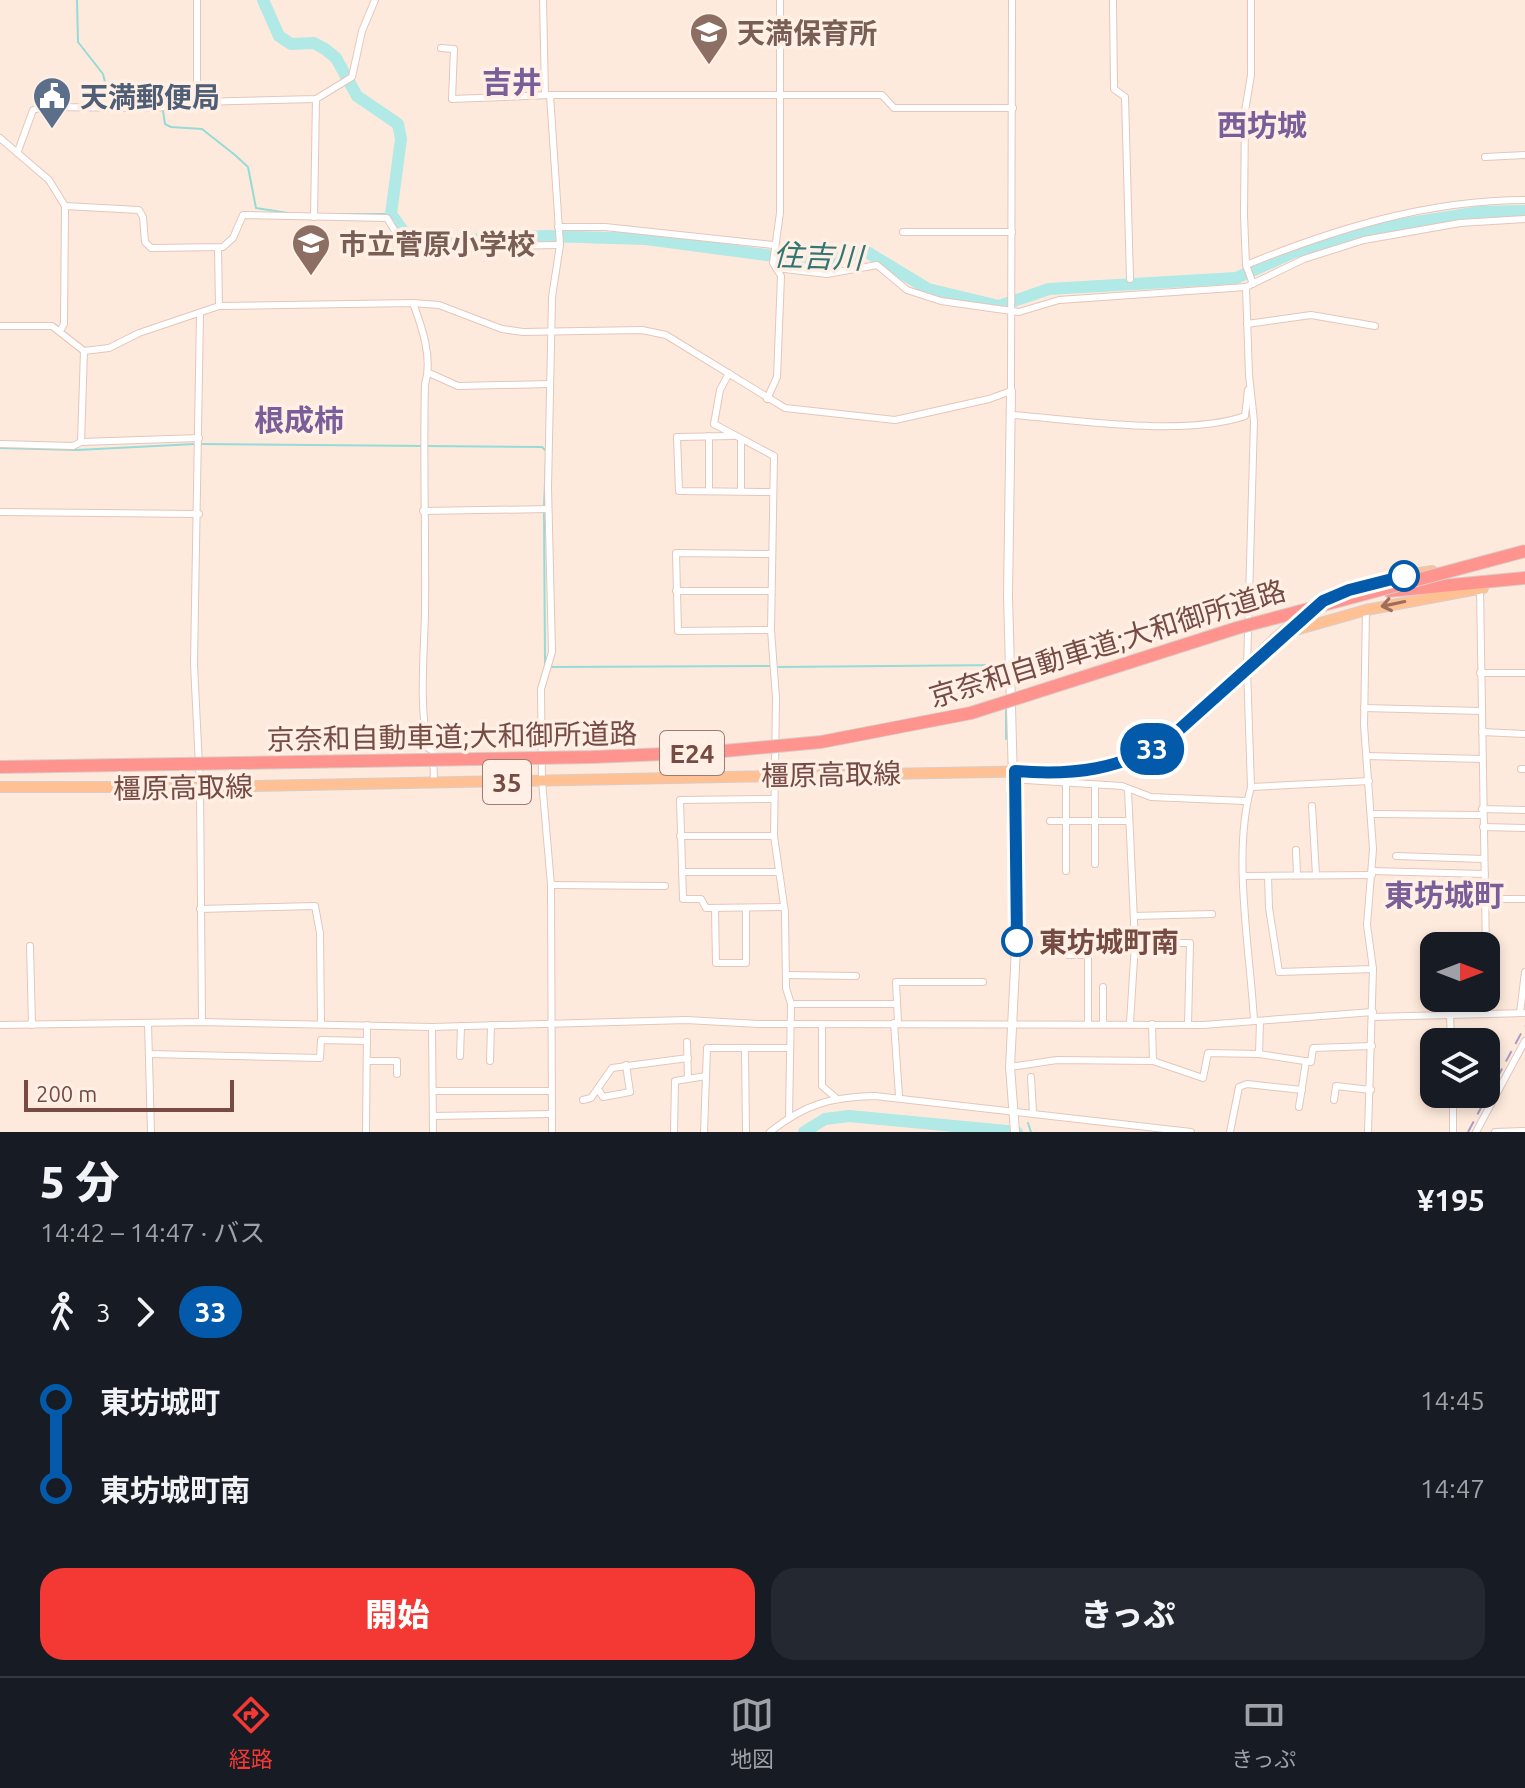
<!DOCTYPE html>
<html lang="ja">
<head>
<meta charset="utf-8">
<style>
  :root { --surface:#171b24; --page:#242831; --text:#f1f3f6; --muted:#9ea1a6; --line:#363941; --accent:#f43935 }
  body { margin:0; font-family:Ubuntu,"Noto Sans JP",sans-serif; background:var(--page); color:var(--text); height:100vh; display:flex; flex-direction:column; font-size:30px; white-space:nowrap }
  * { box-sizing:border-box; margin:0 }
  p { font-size:26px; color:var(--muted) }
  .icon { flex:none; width:44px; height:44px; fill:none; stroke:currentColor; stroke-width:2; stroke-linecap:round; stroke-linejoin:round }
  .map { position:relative; height:1132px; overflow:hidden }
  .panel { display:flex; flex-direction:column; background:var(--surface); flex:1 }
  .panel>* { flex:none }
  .badge { padding:0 16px; border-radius:26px; font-size:28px; line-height:52px }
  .needle { width:52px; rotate:90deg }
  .buttons { position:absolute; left:1420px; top:932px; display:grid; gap:16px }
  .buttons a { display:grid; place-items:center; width:80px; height:80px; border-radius:16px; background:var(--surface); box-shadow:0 4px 12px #0003; font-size:40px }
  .scale { position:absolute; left:24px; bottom:20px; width:210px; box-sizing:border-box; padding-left:8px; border:4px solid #754b43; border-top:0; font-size:22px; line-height:28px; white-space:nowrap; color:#754b43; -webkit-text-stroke:6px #ffefe5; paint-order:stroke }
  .map>.badge { position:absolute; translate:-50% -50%; box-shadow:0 0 0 4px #fff }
  .legs { display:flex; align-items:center; gap:12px; height:88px; padding:0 40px; font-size:26px }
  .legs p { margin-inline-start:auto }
  .summary { display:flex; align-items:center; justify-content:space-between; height:136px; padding:0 40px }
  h1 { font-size:44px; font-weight:800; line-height:60px }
  .cta { display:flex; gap:16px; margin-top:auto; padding:16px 40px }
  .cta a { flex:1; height:92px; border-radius:24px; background:var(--accent); color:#fff; font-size:32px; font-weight:800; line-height:92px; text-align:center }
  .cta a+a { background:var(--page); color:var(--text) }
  ul { padding:0 40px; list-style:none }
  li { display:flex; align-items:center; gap:28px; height:88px; font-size:30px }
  li i { display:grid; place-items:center; width:12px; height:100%; margin:0 10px; background:currentColor }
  li i::after { content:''; width:20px; height:20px; margin:-10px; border:6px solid; border-radius:50%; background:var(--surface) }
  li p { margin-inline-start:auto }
  li:first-child i { background:linear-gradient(#0000 50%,currentColor 0) }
  li:last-child i { background:linear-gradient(currentColor 50%,#0000 0) }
  .tabs { display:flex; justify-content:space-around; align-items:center; height:112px; border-top:2px solid var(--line); background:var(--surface); font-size:22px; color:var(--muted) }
  .tabs a { display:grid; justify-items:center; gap:4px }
  .tabs .selected { color:var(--accent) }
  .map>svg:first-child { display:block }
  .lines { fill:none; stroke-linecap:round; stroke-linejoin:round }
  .stream { stroke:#95dbd8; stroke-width:2 }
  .river { stroke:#b0e9e5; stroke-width:12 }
  .minor-casing { stroke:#e4c6bb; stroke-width:8 }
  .tertiary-casing { stroke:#e4c6bb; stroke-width:10 }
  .primary-casing { stroke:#d8cdca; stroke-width:12 }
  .motorway-casing { stroke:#d8cdca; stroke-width:14 }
  .minor { stroke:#fff; stroke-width:6 }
  .tertiary { stroke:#fff; stroke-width:8 }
  .primary { stroke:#ffc193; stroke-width:10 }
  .motorway { stroke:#ff938d; stroke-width:12 }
  .rail { stroke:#aa9cc7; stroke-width:2; stroke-dasharray:12 8; stroke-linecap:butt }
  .motorway-bridge-casing { stroke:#d8cdca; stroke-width:14; stroke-linecap:butt }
  .motorway-bridge { stroke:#ff938d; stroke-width:12 }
  .oneway { stroke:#9e6e5b }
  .line-1-casing { stroke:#fff; stroke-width:18 }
  .line-1 { stroke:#045aaa; stroke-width:12 }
  .stop-1-dot { fill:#fff; stroke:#045aaa; stroke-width:4 }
  .labels { text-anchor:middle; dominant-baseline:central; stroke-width:7; stroke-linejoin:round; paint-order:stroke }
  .shield { fill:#ffefe5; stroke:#9e7c74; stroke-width:2 }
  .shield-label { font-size:26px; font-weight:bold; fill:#754b43 }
  .education-label { font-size:28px; font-weight:bold; fill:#785e54; stroke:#ffefe5; text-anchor:start }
  .service-label { font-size:28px; font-weight:bold; fill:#4e5e75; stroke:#ffefe5; text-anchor:start }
  .street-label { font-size:28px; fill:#754b43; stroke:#ffefe5 }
  .stop-label { font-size:28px; font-weight:bold; fill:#754b43; stroke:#ffefe5; text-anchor:start }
  .neighbourhood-label { font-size:30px; font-weight:bold; fill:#7a5e99; stroke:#ffefe5 }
  .water-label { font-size:30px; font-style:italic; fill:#347673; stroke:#ffefe5 }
</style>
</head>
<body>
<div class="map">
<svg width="1525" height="1132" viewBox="0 0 1525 1132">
  <rect width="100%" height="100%" fill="#feeadc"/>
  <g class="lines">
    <g class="stream">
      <path d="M77,0L78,42L103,74L108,94L158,99L161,105"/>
      <path d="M163,111L165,124L171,127L202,129L235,155L248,167L256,208L288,213"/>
      <path d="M338,214H391"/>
      <path d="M201,444L542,447L545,450"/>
      <path d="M0,448L77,450L195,444"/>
      <path d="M544,506L546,460"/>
      <path d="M544,512L545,664L549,667L770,666"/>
      <path d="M776,667L1005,665"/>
      <path d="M1006,707V739"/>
      <path d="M1007,793L1011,924"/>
      <path d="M1028,1123L1031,1132"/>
    </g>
    <g class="river">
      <path d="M263,0L279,36L291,44L314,43L325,49L336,58L357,96L398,124L401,139L391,214L412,243L545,236L646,239L818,262L867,252L928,289L999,306L1049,289L1236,278L1292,253L1366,230L1480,212L1525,211"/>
      <path d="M804,1132L825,1119L849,1116L1017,1132"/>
    </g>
    <g class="minor-casing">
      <g id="minor">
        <path d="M543,0L545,95"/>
        <path d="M1113,0L1114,89L1125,97L1130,279"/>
        <path d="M1251,0V75L1245,111L1244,215L1246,265L1253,284"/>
        <path d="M441,48L454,49L452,99L550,95H882L894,108H1013"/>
        <path d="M550,95L560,245L552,297L548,487L552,652L541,689L542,781L551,885L552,1132"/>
        <path d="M197,102V0"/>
        <path d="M0,138L49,180L65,206L64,324L60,331"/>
        <path d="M18,151L33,110L43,107L156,108L197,102L316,99L352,77L362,31L375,0"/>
        <path d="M1485,157L1525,155"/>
        <path d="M65,206L139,210L143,217L145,242L151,248L223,247L233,238L243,215L387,218L401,241L423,254L483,246L560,245"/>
        <path d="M314,217L316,99"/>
        <path d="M558,227H605L773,245"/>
        <path d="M903,232H1012"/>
        <path d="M218,248L219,306"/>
        <path d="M1246,265C1335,229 1428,200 1525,200"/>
        <path d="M776,268L827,274L877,265L907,290L941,301L1019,312L1059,300L1246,287L1304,259L1364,240L1460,223L1525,219"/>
        <path d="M1246,287L1249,375"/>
        <path d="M413,303C422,327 433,359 425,384C423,460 426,537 425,613C424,657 419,705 428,748L433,751L434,782"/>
        <path d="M200,313L194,664L200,787L202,1022"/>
        <path d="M1247,324L1311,315L1375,326"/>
        <path d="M0,326H52L84,351L109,348L139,333L219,306L413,303L439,305L502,329L523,332L642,330L666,335L785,408L895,420L989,399L1011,391L1012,0"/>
        <path d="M429,373L458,386L550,384"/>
        <path d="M729,373L720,390L714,424L774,456L771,630L776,698L774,836L785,912L786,988L791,1004L789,1117"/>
        <path d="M1249,375L1254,421L1247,668L1251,787C1232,855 1250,949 1254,1021"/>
        <path d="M767,399L777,377L781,276L773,263L780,213V0"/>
        <path d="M1012,415C1077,420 1185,437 1245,416L1248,390"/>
        <path d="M709,436V491"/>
        <path d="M733,436L677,437L679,491L772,492"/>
        <path d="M81,442L84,351"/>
        <path d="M0,444L73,446L81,442L199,438"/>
        <path d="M741,491V439"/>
        <path d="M423,511L548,509"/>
        <path d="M0,512L199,514"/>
        <path d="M1480,588L1487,1013"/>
        <path d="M676,591H771"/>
        <path d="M1366,610L1364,725L1373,849L1367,925L1373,969L1368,1132"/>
        <path d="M771,630L678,631L676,553L772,554"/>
        <path d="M1480,673H1525"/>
        <path d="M1364,708L1481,711"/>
        <path d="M1482,732L1525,734"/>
        <path d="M1367,756L1482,759"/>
        <path d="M1521,769H1525"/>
        <path d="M1018,774L1026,780L1122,786L1151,797L1245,801"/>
        <path d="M1066,783V871"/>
        <path d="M1095,785V864"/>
        <path d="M1251,787L1369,781"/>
        <path d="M1128,790L1135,943L1130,1023"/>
        <path d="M773,799L680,800L683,899H701L706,908L783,907"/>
        <path d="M1312,806L1316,875"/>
        <path d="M1482,809L1525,810"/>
        <path d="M1372,814L1482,815"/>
        <path d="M1050,821H1128"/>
        <path d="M1483,827L1525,828"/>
        <path d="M680,836H774"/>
        <path d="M1296,850L1297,875"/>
        <path d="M1396,856L1484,859"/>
        <path d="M1372,871L1485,874"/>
        <path d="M682,872H777"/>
        <path d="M1245,876L1372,875"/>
        <path d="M1268,876L1269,908L1279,972L1373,969"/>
        <path d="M551,885L665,886"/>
        <path d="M1485,899H1525"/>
        <path d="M715,908L716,963H746V908"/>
        <path d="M200,909L315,906L320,933L321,1024"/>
        <path d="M1134,916L1212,914"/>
        <path d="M1135,943H1190L1188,1025"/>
        <path d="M30,946L32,1025"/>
        <path d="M1068,955H1088V1023"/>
        <path d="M786,975L856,976"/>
        <path d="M791,1004H897"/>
        <path d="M1520,1013L1525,972"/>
        <path d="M1450,1014L1451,1042"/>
        <path d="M1373,1017L1525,1013"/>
        <path d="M148,1023L151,1132"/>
        <path d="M894,1023L899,1096"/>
        <path d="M898,1023L896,982H983"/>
        <path d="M1103,1023V987"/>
        <path d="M822,1024V1086L835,1097"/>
        <path d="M0,1025L202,1022L432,1027L686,1020L759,1024L1203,1025L1373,1012"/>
        <path d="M432,1027L433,1132"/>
        <path d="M687,1042L688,1077"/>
        <path d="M745,1048L746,1132"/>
        <path d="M149,1054L320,1058L321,1040L367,1041"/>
        <path d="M1259,1054L1311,1062L1313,1048L1372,1046"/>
        <path d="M460,1056L461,1026"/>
        <path d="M367,1061H397V1074"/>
        <path d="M490,1061L491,1025"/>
        <path d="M1153,1061L1203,1078L1208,1053L1259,1054L1260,1021"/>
        <path d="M1010,1067L1057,1060L1153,1061L1152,1024"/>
        <path d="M1031,1077L1033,1113"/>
        <path d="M598,1089L603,1097L630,1092L626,1065"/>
        <path d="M433,1091H551"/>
        <path d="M1453,1094V1132"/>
        <path d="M583,1100L591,1098L612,1068L688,1058"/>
        <path d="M1334,1100L1336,1086L1371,1090"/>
        <path d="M1299,1107L1306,1061"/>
        <path d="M433,1116L551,1114"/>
        <path d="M366,1132L367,1025"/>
        <path d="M674,1132L675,1081L706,1076"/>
        <path d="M704,1132L707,1048H790"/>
        <path d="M770,1132C805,1104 831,1097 875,1096L1191,1132"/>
        <path d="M1230,1132L1239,1087L1247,1084L1302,1090"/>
        <path d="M1476,1132L1525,1041"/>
        <path d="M1495,1132L1525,1131"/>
      </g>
    </g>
    <g class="tertiary-casing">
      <path id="tertiary" d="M1011,391L1008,596L1017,928L1010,1067L1015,1132"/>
    </g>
    <g class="primary-casing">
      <g id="primary">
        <path d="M1292,631L1366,610L1483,588"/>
        <path d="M0,787H200L1093,770C1192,751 1241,654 1321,602C1353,582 1397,577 1432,571"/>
      </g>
    </g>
    <g class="motorway-casing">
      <path id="motorway" d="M1389,591L1525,578"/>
    </g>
    <use href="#minor" class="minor"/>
    <use href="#tertiary" class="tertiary"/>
    <use href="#primary" class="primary"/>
    <use href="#motorway" class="motorway"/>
    <path class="rail" d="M1468,1132L1525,1026"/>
    <g class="motorway-bridge-casing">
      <path id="motorway-bridge" d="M0,767L592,757L713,752L821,742L971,713L1237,628L1525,551"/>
    </g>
    <use href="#motorway-bridge" class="motorway-bridge"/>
  </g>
  <defs><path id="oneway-shaft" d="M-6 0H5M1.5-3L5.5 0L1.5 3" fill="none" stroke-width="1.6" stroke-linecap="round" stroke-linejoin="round" transform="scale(2)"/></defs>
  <use class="oneway" href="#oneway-shaft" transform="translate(1393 604) rotate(168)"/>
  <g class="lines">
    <g class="line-1-casing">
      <path id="line-1" d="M1017,941L1015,771C1072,776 1123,770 1171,737L1323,601L1349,590L1404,576"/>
    </g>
    <use href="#line-1" class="line-1"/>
  </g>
  <defs>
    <g id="school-pin" transform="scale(2)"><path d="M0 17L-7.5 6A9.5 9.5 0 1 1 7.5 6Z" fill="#8d6e63" stroke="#ffefe5"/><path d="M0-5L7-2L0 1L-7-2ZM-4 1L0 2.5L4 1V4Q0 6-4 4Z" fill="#fff"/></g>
    <g id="civic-pin" transform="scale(2)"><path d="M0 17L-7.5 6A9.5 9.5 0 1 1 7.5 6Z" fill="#5c6f8a" stroke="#ffefe5"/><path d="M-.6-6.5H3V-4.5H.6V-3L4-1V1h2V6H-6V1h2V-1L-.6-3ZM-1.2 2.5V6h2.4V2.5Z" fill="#fff"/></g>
  </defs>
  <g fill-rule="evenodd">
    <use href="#school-pin" x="709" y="32"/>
    <use href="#civic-pin" x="52" y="96"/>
    <use href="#school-pin" x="311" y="243"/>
  </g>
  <g class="stop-1-dot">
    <circle cx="1404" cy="576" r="14"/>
    <circle cx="1017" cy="941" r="14"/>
  </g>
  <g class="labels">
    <g class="shield">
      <rect x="660" y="731" width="64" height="44" rx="6"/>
      <rect x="483" y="760" width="48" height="44" rx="6"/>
    </g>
    <g class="shield-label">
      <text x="692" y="753">E24</text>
      <text x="507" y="782">35</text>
    </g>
    <g class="education-label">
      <text x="737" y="32">天満保育所</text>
      <text x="339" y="243">市立菅原小学校</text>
    </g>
    <g class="service-label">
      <text x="80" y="96">天満郵便局</text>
    </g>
    <g class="street-label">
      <text transform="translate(1107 643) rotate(-17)">京奈和自動車道;大和御所道路</text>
      <text transform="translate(452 736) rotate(-1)">京奈和自動車道;大和御所道路</text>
      <text transform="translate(831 774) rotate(-1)">橿原高取線</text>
      <text transform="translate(183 787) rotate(-1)">橿原高取線</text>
    </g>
    <g class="stop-label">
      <text x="1039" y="941">東坊城町南</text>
    </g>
    <g class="neighbourhood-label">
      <text x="512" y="82">吉井</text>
      <text x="1262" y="125">西坊城</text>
      <text x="299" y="420">根成柿</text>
      <text x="1444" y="895">東坊城町</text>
    </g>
    <g class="water-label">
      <text transform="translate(818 256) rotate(2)">住吉川</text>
    </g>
  </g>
</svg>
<div class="buttons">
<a><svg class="needle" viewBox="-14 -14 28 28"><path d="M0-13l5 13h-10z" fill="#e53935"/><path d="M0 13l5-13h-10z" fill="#9ea1a6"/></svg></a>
<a><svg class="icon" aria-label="layers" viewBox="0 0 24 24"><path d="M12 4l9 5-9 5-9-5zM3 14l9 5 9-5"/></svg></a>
</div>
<div class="scale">200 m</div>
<b class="badge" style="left:1152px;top:749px;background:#045aaa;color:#fff">33</b>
</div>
<section class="panel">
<div class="summary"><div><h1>5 分</h1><p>14:42 – 14:47 · バス</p></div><b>¥195</b></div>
<div class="legs"><svg class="icon" aria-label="walk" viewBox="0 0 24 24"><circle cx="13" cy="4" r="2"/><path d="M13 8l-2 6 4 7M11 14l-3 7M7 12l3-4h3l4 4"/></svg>3<svg class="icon" aria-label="forward" viewBox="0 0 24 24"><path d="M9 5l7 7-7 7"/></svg><b class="badge" style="background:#045aaa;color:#fff">33</b></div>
<ul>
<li><i style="color:#045aaa"></i><b>東坊城町</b><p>14:45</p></li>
<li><i style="color:#045aaa"></i><b>東坊城町南</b><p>14:47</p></li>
</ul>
<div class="cta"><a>開始</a><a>きっぷ</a></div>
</section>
<nav class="tabs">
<a class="selected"><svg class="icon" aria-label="directions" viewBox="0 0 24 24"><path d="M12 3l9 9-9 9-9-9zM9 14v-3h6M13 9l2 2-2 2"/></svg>経路</a>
<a><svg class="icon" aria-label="map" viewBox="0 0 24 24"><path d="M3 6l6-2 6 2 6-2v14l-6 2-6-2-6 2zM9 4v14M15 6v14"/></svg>地図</a>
<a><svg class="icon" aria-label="tickets" viewBox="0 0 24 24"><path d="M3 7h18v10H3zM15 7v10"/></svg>きっぷ</a>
</nav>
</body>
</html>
